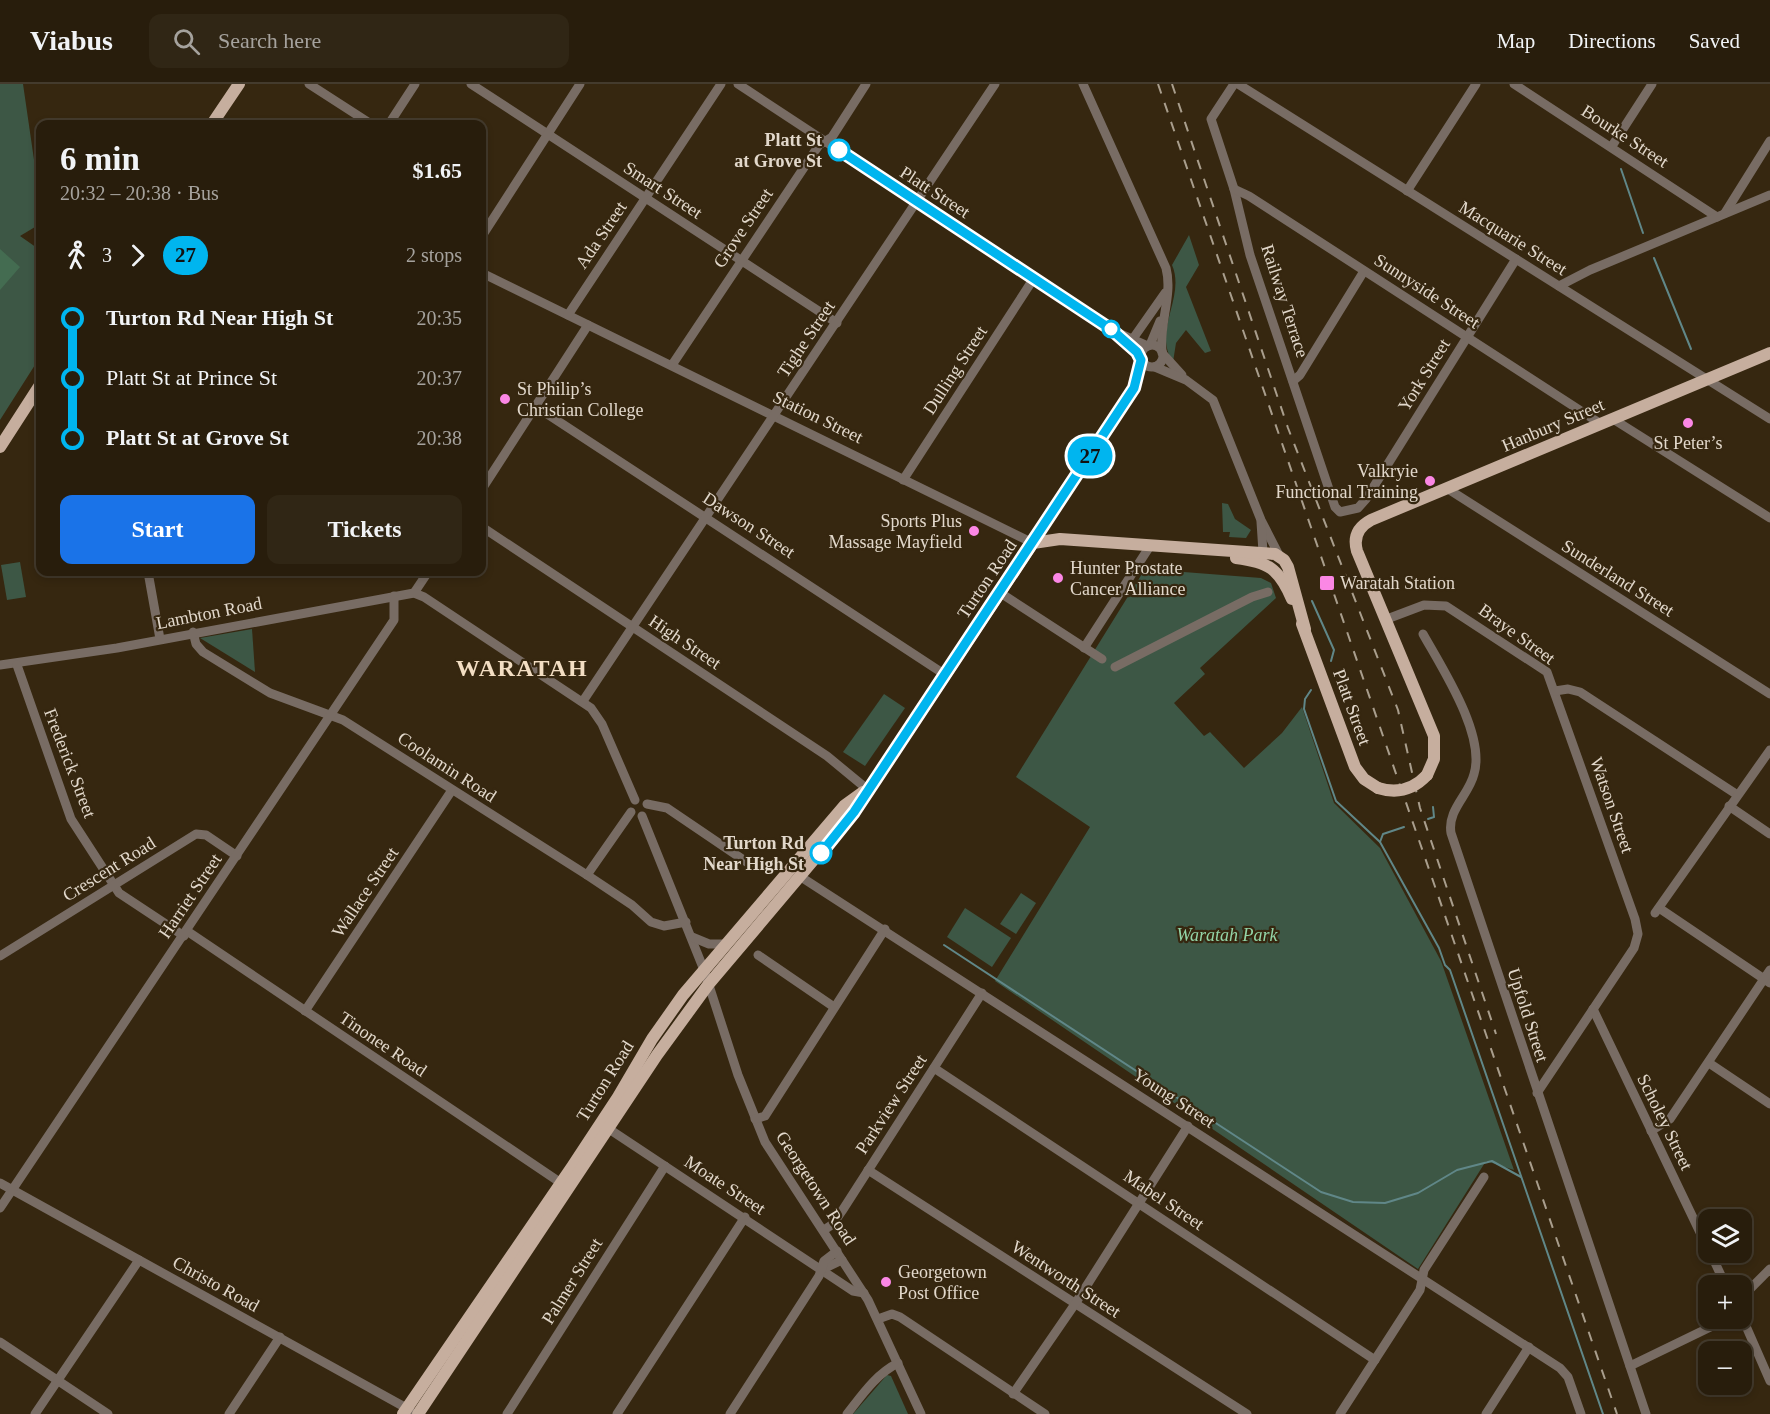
<!DOCTYPE html>
<html lang="en">
<head>
<meta charset="utf-8">
<style>
  :root { --surface:#281d0c; --page:#302615; --text:#f1f3f6; --muted:#a5a29d; --line:#443b2d; --accent:#1a73e8 }
  body { margin:0; font-family:"Times New Roman",serif; background:var(--page); color:var(--text); height:100vh; display:flex; flex-direction:column; font-size:22px; white-space:nowrap }
  * { box-sizing:border-box; margin:0 }
  p { font-size:20px; color:var(--muted) }
  .icon { flex:none; width:33px; height:33px; fill:none; stroke:currentColor; stroke-width:2; stroke-linecap:round; stroke-linejoin:round }
  .map { position:relative; flex:1; overflow:hidden }
  .drawer { position:absolute; left:36px; top:36px; width:450px; height:456px; display:flex; flex-direction:column; background:var(--surface); border-radius:12px; box-shadow:0 3px 9px #0003,0 0 0 2px var(--line) }
  .drawer>* { flex:none }
  .badge { padding:0 12px; border-radius:20px; font-size:21px; line-height:39px }
  .tools { position:absolute; left:1698px; top:1125px; display:grid; gap:12px }
  .tools a { display:grid; place-items:center; width:54px; height:54px; border-radius:12px; background:var(--surface); box-shadow:0 3px 9px #0003,0 0 0 2px var(--line); font-size:30px }
  .map>.badge { position:absolute; translate:-50% -50%; box-shadow:0 0 0 3px #fff }
  .legs { display:flex; align-items:center; gap:9px; height:66px; padding:0 24px; font-size:20px }
  .legs p { margin-inline-start:auto }
  .headline { display:flex; align-items:center; justify-content:space-between; height:102px; padding:0 24px }
  h1 { font-size:33px; font-weight:600; line-height:45px }
  .action { display:flex; gap:12px; margin-top:auto; padding:12px 24px }
  .action a { flex:1; height:69px; border-radius:12px; background:var(--accent); color:#fff; font-size:24px; font-weight:600; line-height:69px; text-align:center }
  .action a+a { background:var(--page); color:var(--text) }
  ul { padding:0 24px; list-style:none }
  li { display:flex; align-items:center; gap:21px; height:60px; font-size:22px }
  li i { display:grid; place-items:center; width:9px; height:100%; margin:0 8px; background:currentColor }
  li i::after { content:''; width:15px; height:15px; margin:-8px; border:4px solid; border-radius:50%; background:var(--surface) }
  li p { margin-inline-start:auto }
  li:first-child i { background:linear-gradient(#0000 50%,currentColor 0) }
  li:last-child i { background:linear-gradient(currentColor 50%,#0000 0) }
  header { display:flex; align-items:center; gap:36px; box-sizing:border-box; height:84px; padding:0 30px; background:var(--surface); border-bottom:2px solid var(--line) }
  header strong { font-size:28px }
  nav { display:flex; gap:33px; margin-inline-start:auto; font-size:21px }
  .search { width:420px; height:54px; background:var(--page); display:flex; align-items:center; gap:15px; box-sizing:border-box; padding:0 21px; border-radius:12px; color:var(--muted); font-size:22px }
  .map>svg:first-child { display:block }
  .green { fill:#3d5745 }
  .forest { fill:#446c51 }
  .lines { fill:none; stroke-linecap:round; stroke-linejoin:round }
  .stream { stroke:#608788; stroke-width:2 }
  .minor { stroke:#786c64; stroke-width:9 }
  .major { stroke:#c6ae9e; stroke-width:12 }
  .rail { stroke:#a99e8d; stroke-width:2; stroke-dasharray:10 10; stroke-linecap:butt }
  .major-bridge { stroke:#c6ae9e; stroke-width:12 }
  .line-1-casing { stroke:#fff; stroke-width:14 }
  .line-1 { stroke:#00b5ef; stroke-width:9 }
  .stop-1-dot { fill:#fff; stroke:#00b5ef; stroke-width:3 }
  .poi-dot { fill:#fb87e5; stroke:#362710; stroke-width:2 }
  .labels { text-anchor:middle; dominant-baseline:central; stroke-width:4.5; stroke-linejoin:round; paint-order:stroke }
  .street-label { font-size:18px; fill:#e2d8cb; stroke:#362710 }
  .stop-label { font-size:18px; font-weight:bold; fill:#e2d8cb; stroke:#362710; text-anchor:end }
  .poi-label { font-size:18px; fill:#e2d8cb; stroke:#362710; text-anchor:start }
  .park-label { font-size:18px; font-style:italic; fill:#93d5a8; stroke:#362710 }
  .district-label { font-size:24px; font-weight:bold; letter-spacing:1.5px; fill:#f3dec3; stroke:#362710 }
</style>
</head>
<body>
<header>
<strong>Viabus</strong>
<div class="search"><svg class="icon" aria-label="search" viewBox="0 0 24 24"><circle cx="10" cy="10" r="6"/><path d="M15 15l6 6"/></svg>Search here</div>
<nav><a>Map</a><a>Directions</a><a>Saved</a></nav>
</header>
<div class="map">
<svg width="1770" height="1330" viewBox="0 0 1770 1330">
  <rect width="100%" height="100%" fill="#362710"/>
  <g class="green">
    <path d="M0,0H23L40,117V140L20,152L40,166V273L0,336Z"/>
    <path d="M1189,151L1199,181L1186,203L1211,267L1205,269L1186,246L1176,259L1173,278C1152,247 1186,213 1172,181Z"/>
    <path d="M1222,419L1228,420L1235,435L1251,446L1246,454L1229,453L1230,448H1223Z"/>
    <path d="M20,478L26,513L7,516L1,481Z"/>
    <path d="M1145,485L1261,494L1271,499L1276,514L1200,584L1205,590L1174,619L1204,652L1210,648L1244,684L1282,649L1302,623L1334,719L1380,764L1441,877L1514,1086L1486,1077L1418,1185L995,897L1090,743L1016,693Z"/>
    <path d="M252,545L255,588L200,554Z"/>
    <path d="M884,610L905,624L865,682L843,668Z"/>
    <path d="M1021,809L1036,819L1016,850L1000,840Z"/>
    <path d="M965,824L1011,854L992,883L947,853Z"/>
    <path d="M887,1291L891,1292L908,1330H853Z"/>
  </g>
  <path class="forest" d="M0,165L20,183L0,206Z"/>
  <g class="lines">
    <g class="stream">
      <path d="M1621,85L1643,149"/>
      <path d="M1654,174L1691,265"/>
      <path d="M1312,517L1334,566L1331,577"/>
      <path d="M1311,606L1305,615L1304,625L1336,717L1380,758L1439,864L1445,881L1450,886L1603,1330"/>
      <path d="M1428,735L1434,733L1433,723"/>
      <path d="M1380,758L1383,750L1404,743"/>
      <path d="M944,861L1321,1108L1353,1118L1385,1119L1418,1109L1457,1086L1492,1077L1521,1093"/>
    </g>
    <g class="minor">
      <path d="M309,0L371,40"/>
      <path d="M471,0L837,239"/>
      <path d="M738,0L1112,246L1148,262"/>
      <path d="M1083,0L1166,184C1173,211 1159,239 1162,267"/>
      <path d="M1234,0L1211,35L1234,105L1250,171L1335,423L1340,428L1358,424L1366,415L1516,175"/>
      <path d="M1238,0L1770,335"/>
      <path d="M1514,0L1717,133"/>
      <path d="M389,40L415,0"/>
      <path d="M1612,62L1652,0"/>
      <path d="M1234,105L1249,112L1601,340"/>
      <path d="M1407,107L1476,0"/>
      <path d="M1725,129L1770,57"/>
      <path d="M482,152L580,0"/>
      <path d="M482,189L1033,459L1134,304L1141,276"/>
      <path d="M1559,202L1590,186L1770,111"/>
      <path d="M568,231L721,0"/>
      <path d="M1132,256L1165,209"/>
      <path d="M1150,261L1160,237"/>
      <circle cx="1152" cy="272" r="11"/>
      <path d="M1162,269L1182,291"/>
      <path d="M672,281L819,61L832,53L866,0"/>
      <path d="M1155,283L1186,296L1213,316L1261,436L1280,473"/>
      <path d="M1293,297L1300,291L1364,187"/>
      <path d="M535,322L944,590"/>
      <path d="M1613,335L1770,434"/>
      <path d="M903,396L1034,194"/>
      <path d="M482,405L588,241"/>
      <path d="M1448,405L1770,610"/>
      <path d="M1261,438L1263,468"/>
      <path d="M482,443L827,672L867,705"/>
      <path d="M148,488L160,555"/>
      <path d="M999,508L1102,575"/>
      <path d="M414,509L428,488"/>
      <path d="M1387,535L1424,521L1446,522L1547,588L1635,835L1638,850L1634,864L1537,1009"/>
      <path d="M193,548L196,560L203,568L270,609L343,636L587,791L632,821L651,838L664,842L686,838"/>
      <path d="M1423,550C1442,584 1486,651 1474,690C1469,711 1447,726 1451,749L1646,1330"/>
      <path d="M1084,564L1150,462"/>
      <path d="M0,581L117,564L414,509L424,513L591,624L602,640L635,716"/>
      <path d="M17,581L71,735L119,809L184,852"/>
      <path d="M1115,583L1252,513L1268,508"/>
      <path d="M1555,607L1568,605L1580,608L1736,710"/>
      <path d="M583,617L995,0"/>
      <path d="M647,720L667,724L754,783"/>
      <path d="M1729,722L1770,750"/>
      <path d="M642,732L704,886L738,991L765,1058L868,1216L921,1330"/>
      <path d="M587,791L631,728"/>
      <path d="M801,793L1560,1284L1568,1293L1581,1330"/>
      <path d="M1659,824L1770,899"/>
      <path d="M1655,829L1770,666"/>
      <path d="M187,847L561,1099"/>
      <path d="M692,853L709,860H725"/>
      <path d="M758,871L834,923"/>
      <path d="M0,872L196,750L206,751L237,772"/>
      <path d="M1593,925L1708,1165"/>
      <path d="M305,927L452,706"/>
      <path d="M1709,979L1770,1020"/>
      <path d="M934,984L1375,1276"/>
      <path d="M755,1035L765,1032L885,845"/>
      <path d="M609,1045L853,1207L864,1209"/>
      <path d="M1651,1047L1670,1035L1770,886"/>
      <path d="M868,1086L1247,1330"/>
      <path d="M0,1099L410,1326"/>
      <path d="M0,1124L394,536V512"/>
      <path d="M824,1146L833,1140L842,1127L982,909"/>
      <path d="M1710,1168L1726,1202"/>
      <path d="M821,1186L842,1176"/>
      <path d="M1742,1213L1770,1185"/>
      <path d="M1742,1233L1770,1297"/>
      <path d="M878,1235L892,1230L900,1233L1045,1330"/>
      <path d="M0,1258L108,1330"/>
      <path d="M1630,1282L1729,1234"/>
      <path d="M1013,1310L1075,1220L1188,1042"/>
      <path d="M35,1330L139,1176"/>
      <path d="M229,1330L280,1253"/>
      <path d="M507,1330L665,1082"/>
      <path d="M617,1330L745,1133"/>
      <path d="M730,1330L819,1192L824,1177L837,1167"/>
      <path d="M847,1330C862,1311 876,1290 898,1279"/>
      <path d="M1340,1330L1420,1206L1424,1186L1484,1093"/>
      <path d="M1486,1330L1529,1263"/>
    </g>
    <g class="major">
      <path d="M212,40L239,0"/>
      <path d="M0,363L40,301"/>
      <path d="M1236,474C1269,478 1279,485 1292,515"/>
      <path d="M1302,540L1355,683L1364,695L1378,704"/>
      <path d="M1427,691L1434,675V652L1357,467C1353,453 1358,443 1371,436L1770,269"/>
      <path d="M403,1330L572,1083L618,1013L652,955L683,911L845,721L863,708"/>
      <path d="M418,1330L657,971L708,901L854,728L1033,459L1060,455L1275,470L1284,476L1288,483L1305,545"/>
    </g>
    <g class="rail">
      <path d="M1158,0L1617,1330"/>
      <path d="M1172,0L1288,344L1398,626L1420,724L1496,950"/>
    </g>
    <path class="major-bridge" d="M1378,704C1397,710 1413,706 1427,691"/>
  </g>
  <g class="lines">
    <g class="line-1-casing">
      <path id="line-1" d="M821,769L854,728L1134,304L1141,276L1137,268L1112,246L839,66"/>
    </g>
    <use href="#line-1" class="line-1"/>
  </g>
  <g class="stop-1-dot">
    <circle cx="839" cy="66" r="10"/>
    <circle cx="1111" cy="245" r="8"/>
    <circle cx="821" cy="769" r="10"/>
  </g>
  <g class="poi-dot">
    <circle cx="505" cy="315" r="6"/>
    <circle cx="1688" cy="339" r="6"/>
    <circle cx="1430" cy="397" r="6"/>
    <circle cx="974" cy="447" r="6"/>
    <circle cx="1058" cy="494" r="6"/>
    <rect x="1319" y="491" width="16" height="16" rx="3"/>
    <circle cx="886" cy="1198" r="6"/>
  </g>
  <g class="labels">
    <g class="street-label">
      <text transform="translate(1625 52) rotate(33)">Bourke Street</text>
      <text transform="translate(663 106) rotate(33)">Smart Street</text>
      <text transform="translate(935 108) rotate(33)">Platt Street</text>
      <text transform="translate(743 144) rotate(-56)">Grove Street</text>
      <text transform="translate(601 151) rotate(-56)">Ada Street</text>
      <text transform="translate(1513 154) rotate(32)">Macquarie Street</text>
      <text transform="translate(1427 207) rotate(33)">Sunnyside Street</text>
      <text transform="translate(1285 217) rotate(72)">Railway Terrace</text>
      <text transform="translate(806 255) rotate(-56)">Tighe Street</text>
      <text transform="translate(955 286) rotate(-57)">Dulling Street</text>
      <text transform="translate(1424 291) rotate(-58)">York Street</text>
      <text transform="translate(818 333) rotate(26)">Station Street</text>
      <text transform="translate(1553 341) rotate(-23)">Hanbury Street</text>
      <text transform="translate(749 441) rotate(33)">Dawson Street</text>
      <text transform="translate(1618 494) rotate(32)">Sunderland Street</text>
      <text transform="translate(987 495) rotate(-56)">Turton Road</text>
      <text transform="translate(209 529) rotate(-11)">Lambton Road</text>
      <text transform="translate(1517 550) rotate(36)">Braye Street</text>
      <text transform="translate(685 558) rotate(34)">High Street</text>
      <text transform="translate(1352 623) rotate(70)">Platt Street</text>
      <text transform="translate(70 679) rotate(69)">Frederick Street</text>
      <text transform="translate(447 683) rotate(33)">Coolamin Road</text>
      <text transform="translate(1612 721) rotate(71)">Watson Street</text>
      <text transform="translate(109 785) rotate(-32)">Crescent Road</text>
      <text transform="translate(365 808) rotate(-56)">Wallace Street</text>
      <text transform="translate(190 812) rotate(-56)">Harriet Street</text>
      <text transform="translate(1528 931) rotate(72)">Upfold Street</text>
      <text transform="translate(383 960) rotate(34)">Tinonee Road</text>
      <text transform="translate(605 997) rotate(-58)">Turton Road</text>
      <text transform="translate(1174 1014) rotate(33)">Young Street</text>
      <text transform="translate(891 1020) rotate(-57)">Parkview Street</text>
      <text transform="translate(1665 1038) rotate(64)">Scholey Street</text>
      <text transform="translate(725 1101) rotate(33)">Moate Street</text>
      <text transform="translate(816 1104) rotate(57)">Georgetown Road</text>
      <text transform="translate(1164 1116) rotate(34)">Mabel Street</text>
      <text transform="translate(1066 1195) rotate(33)">Wentworth Street</text>
      <text transform="translate(572 1197) rotate(-58)">Palmer Street</text>
      <text transform="translate(216 1200) rotate(29)">Christo Road</text>
    </g>
    <g class="stop-label">
      <text x="822" y="56">Platt St<tspan x="822" dy="21">at Grove St</tspan></text>
      <text x="804" y="759">Turton Rd<tspan x="804" dy="21">Near High St</tspan></text>
    </g>
    <g class="poi-label">
      <text x="517" y="305">St Philip’s<tspan x="517" dy="21">Christian College</tspan></text>
      <text x="1688" y="359" text-anchor="middle">St Peter’s</text>
      <text x="1418" y="387" text-anchor="end">Valkryie<tspan x="1418" dy="21">Functional Training</tspan></text>
      <text x="962" y="437" text-anchor="end">Sports Plus<tspan x="962" dy="21">Massage Mayfield</tspan></text>
      <text x="1070" y="484">Hunter Prostate<tspan x="1070" dy="21">Cancer Alliance</tspan></text>
      <text x="1340" y="499">Waratah Station</text>
      <text x="898" y="1188">Georgetown<tspan x="898" dy="21">Post Office</tspan></text>
    </g>
    <g class="park-label">
      <text x="1227" y="851">Waratah Park</text>
    </g>
    <g class="district-label">
      <text x="522" y="584">WARATAH</text>
    </g>
  </g>
</svg>
<div class="tools">
<a><svg class="icon" aria-label="layers" viewBox="0 0 24 24"><path d="M12 4l9 5-9 5-9-5zM3 14l9 5 9-5"/></svg></a>
<a>+</a>
<a>−</a>
</div>
<b class="badge" style="left:1090px;top:372px;background:#00b5ef;color:#111">27</b>
<section class="drawer">
<div class="headline"><div><h1>6 min</h1><p>20:32 – 20:38 · Bus</p></div><b>$1.65</b></div>
<div class="legs"><svg class="icon" aria-label="walk" viewBox="0 0 24 24"><circle cx="13" cy="4" r="2"/><path d="M13 8l-2 6 4 7M11 14l-3 7M7 12l3-4h3l4 4"/></svg>3<svg class="icon" aria-label="forward" viewBox="0 0 24 24"><path d="M9 5l7 7-7 7"/></svg><b class="badge" style="background:#00b5ef;color:#111">27</b><p>2 stops</p></div>
<ul>
<li><i style="color:#00b5ef"></i><b>Turton Rd Near High St</b><p>20:35</p></li>
<li><i style="color:#00b5ef"></i><span>Platt St at Prince St</span><p>20:37</p></li>
<li><i style="color:#00b5ef"></i><b>Platt St at Grove St</b><p>20:38</p></li>
</ul>
<div class="action"><a>Start</a><a>Tickets</a></div>
</section>
</div>
</body>
</html>
